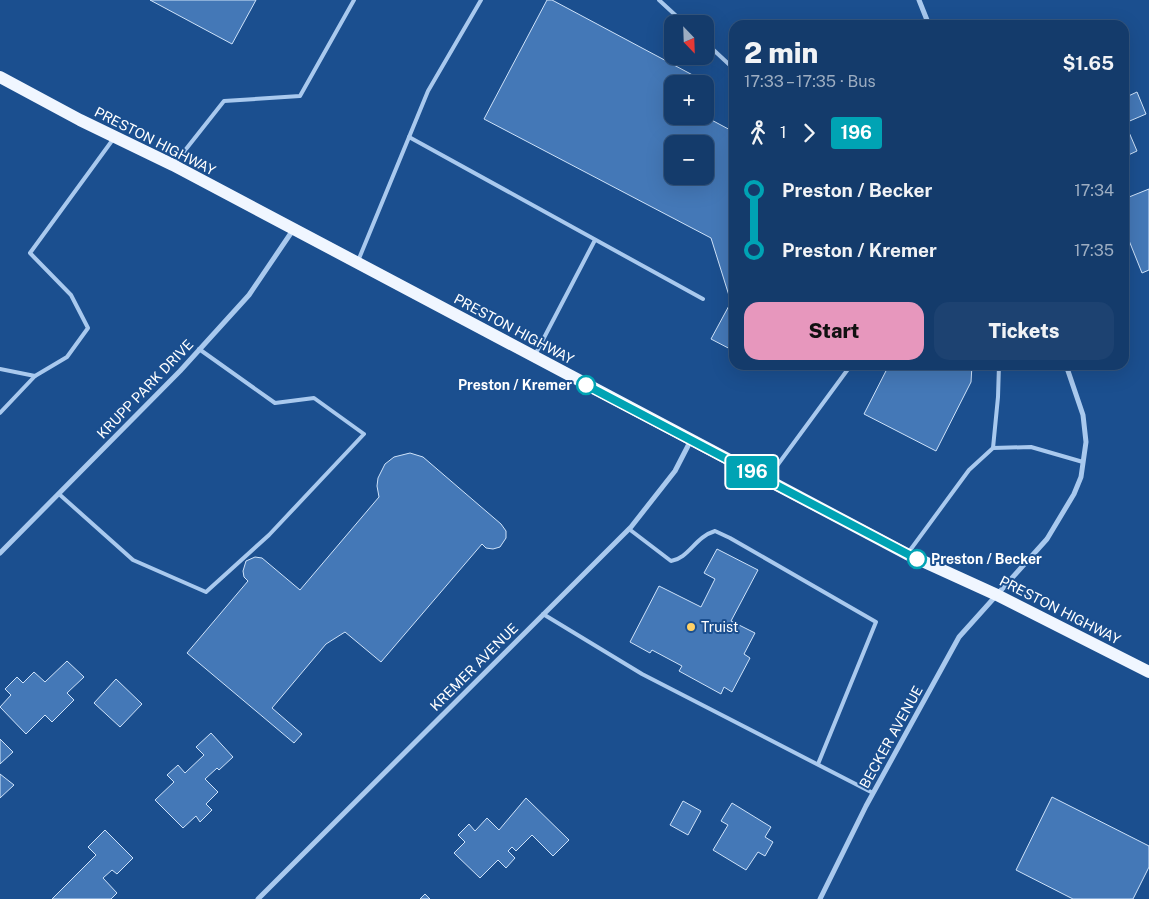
<!DOCTYPE html>
<html lang="en">
<head>
<meta charset="utf-8">
<style>
  :root { --surface:#143b6b; --page:#1d4271; --text:#f1f3f6; --muted:#9dadc1; --line:#33557e; --accent:#e797bd }
  body { margin:0; font-family:"Public Sans",sans-serif; background:var(--page); color:var(--text); height:100vh; display:flex; flex-direction:column; font-size:19px; white-space:nowrap }
  * { box-sizing:border-box; margin:0 }
  p { font-size:16px; color:var(--muted) }
  .icon { flex:none; width:28px; height:28px; fill:none; stroke:currentColor; stroke-width:2; stroke-linecap:round; stroke-linejoin:round }
  .map { position:relative; flex:1; overflow:hidden }
  .panel { position:absolute; left:729px; top:20px; width:400px; height:350px; display:flex; flex-direction:column; background:var(--surface); border-radius:15px; box-shadow:0 5px 20px #0002,0 0 0 1px var(--line) }
  .panel>* { flex:none }
  .badge { padding:0 10px; border-radius:4px; font-size:18px; line-height:32px }
  .needle { width:32px; rotate:157deg }
  .tools { position:absolute; left:664px; top:15px; display:grid; gap:10px }
  .tools a { display:grid; place-items:center; width:50px; height:50px; border-radius:10px; background:var(--surface); box-shadow:0 5px 20px #0002,0 0 0 1px var(--line); font-size:25px }
  .map>.badge { position:absolute; translate:-50% -50%; box-shadow:0 0 0 2px #fff }
  .legs { display:flex; align-items:center; gap:8px; height:55px; padding:0 15px; font-size:16px }
  .legs p { margin-inline-start:auto }
  .head { display:flex; align-items:center; justify-content:space-between; height:85px; padding:0 15px }
  h1 { font-size:28px; font-weight:800; line-height:38px }
  .primary-button { display:flex; gap:10px; margin-top:auto; padding:10px 15px }
  .primary-button a { flex:1; height:58px; border-radius:15px; background:var(--accent); color:#111; font-size:20px; font-weight:800; line-height:58px; text-align:center }
  .primary-button a+a { background:var(--page); color:var(--text) }
  ul { padding:0 15px; list-style:none }
  li { display:flex; align-items:center; gap:18px; height:60px; font-size:19px }
  li i { display:grid; place-items:center; width:8px; height:100%; margin:0 6px; background:currentColor }
  li i::after { content:''; width:12px; height:12px; margin:-6px; border:4px solid; border-radius:50%; background:var(--surface) }
  li p { margin-inline-start:auto }
  li:first-child i { background:linear-gradient(#0000 50%,currentColor 0) }
  li:last-child i { background:linear-gradient(currentColor 50%,#0000 0) }
  .map>svg:first-child { display:block }
  .building { fill:#4478b7; stroke:#cfe3fa; fill-rule:evenodd }
  .lines { fill:none; stroke-linecap:round; stroke-linejoin:round }
  .service { stroke:#a9c9ee; stroke-width:4 }
  .minor { stroke:#a9c9ee; stroke-width:5 }
  .primary { stroke:#f0f6ff; stroke-width:12 }
  .line-1-casing { stroke:#fff; stroke-width:11 }
  .line-1 { stroke:#00a3b4; stroke-width:8 }
  .stop-1-dot { fill:#fff; stroke:#00a3b4; stroke-width:2.5 }
  .poi-dot { fill:#ffd166; stroke:#1b4f8f; stroke-width:2 }
  .labels { text-anchor:middle; dominant-baseline:central; stroke-width:4; stroke-linejoin:round; paint-order:stroke }
  .street-label { font-size:14px; fill:#fff; stroke:#1b4f8f }
  .stop-label { font-size:14px; font-weight:bold; fill:#fff; stroke:#1b4f8f; text-anchor:end }
  .poi-label { font-size:14px; fill:#fff; stroke:#1b4f8f; text-anchor:start }
</style>
</head>
<body>
<div class="map">
<svg width="1149" height="899" viewBox="0 0 1149 899">
  <rect width="100%" height="100%" fill="#1b4f8f"/>
  <g class="building">
    <path d="M150,0H256L232,44Z"/>
    <path d="M547,0H552L702,80L700,84H672V116H704L734,132V351L711,339L731,302L711,238L484,119ZM672,144H705V176H672Z"/>
    <path d="M1137,92L1146,114L1125,123L1137,151L1124,157V98Z"/>
    <path d="M1149,189V270L1142,273L1124,228V199Z"/>
    <path d="M760,365H772L769,370Z"/>
    <path d="M889,365H972L971,382L936,451L864,414Z"/>
    <path d="M410,453L423,457L501,524L506,531V538L500,547L493,549L486,548L482,544L381,662L345,632L326,644L272,708L302,734L294,743L187,653L248,581L244,577L243,571L246,561L255,557L262,558L300,590L379,497L377,486L378,478L385,464L394,457Z"/>
    <path d="M717,549L758,570L731,621L755,633L744,654L750,658L732,692L724,687L721,694L679,671L682,666L652,650L650,653L630,642L659,586L701,607L715,579L704,573Z"/>
    <path d="M67,661L84,677L67,693L74,700L52,722L45,715L26,734L0,707L11,695L5,689L17,677L23,683L34,672L45,682Z"/>
    <path d="M116,679L142,704L120,727L94,703Z"/>
    <path d="M211,733L233,757L219,770L217,768L205,779L218,792L206,804L212,810L200,822L196,816L183,828L155,800L174,782L167,775L178,765L185,773L204,755L196,747Z"/>
    <path d="M0,739L13,752L0,764Z"/>
    <path d="M0,774L14,785L0,798Z"/>
    <path d="M1052,797L1149,846V867L1133,899H1073L1016,870Z"/>
    <path d="M526,798L569,840L553,856L532,835L516,851L512,847L508,851L515,858L506,868L498,860L480,878L454,853L465,842L458,835L469,824L475,831L487,818L499,830Z"/>
    <path d="M683,801L701,811L688,835L670,825Z"/>
    <path d="M732,803L771,827L765,837L773,842L765,856L758,852L746,870L713,850L728,825L721,821Z"/>
    <path d="M105,830L133,858L117,874L112,870L103,878L117,893L111,899H52L96,855L88,847Z"/>
    <path d="M425,894L430,899H420Z"/>
  </g>
  <g class="lines">
    <g class="service">
      <path d="M659,0L685,24"/>
      <path d="M705,42L734,69"/>
      <path d="M409,137L703,299"/>
      <path d="M175,163L224,101L300,96L354,0"/>
      <path d="M358,261L428,91L481,0"/>
      <path d="M535,355L595,240"/>
      <path d="M0,369L35,376L67,357L88,328L71,295L30,253L114,138"/>
      <path d="M0,413L35,376"/>
      <path d="M993,448L998,397L999,365"/>
      <path d="M768,478L851,365"/>
      <path d="M59,494L133,560L206,592L269,535L364,434L314,398L275,403L199,349"/>
      <path d="M629,529L671,561C689,558 695,537 715,531L730,538L876,622L818,764"/>
      <path d="M908,553L969,470L993,448L1031,447L1083,462"/>
      <path d="M543,614L642,674L873,793"/>
    </g>
    <g class="minor">
      <path d="M919,0L929,25"/>
      <path d="M0,553L180,371L249,295L293,230"/>
      <path d="M258,899L631,527L675,471L691,440"/>
      <path d="M820,899L866,806L959,637L1047,539L1074,494L1081,477L1086,442L1083,415L1066,365"/>
    </g>
    <path class="primary" d="M0,77L80,120L173,165L907,554L997,595L1149,672"/>
  </g>
  <g class="lines">
    <g class="line-1-casing">
      <path id="line-1" d="M586,385L917,559"/>
    </g>
    <use href="#line-1" class="line-1"/>
  </g>
  <g class="stop-1-dot">
    <circle cx="586" cy="385" r="9"/>
    <circle cx="917" cy="559" r="9"/>
  </g>
  <circle class="poi-dot" cx="691" cy="627" r="5"/>
  <g class="labels">
    <g class="street-label">
      <text transform="translate(155 141) rotate(27)">PRESTON HIGHWAY</text>
      <text transform="translate(514 329) rotate(28)">PRESTON HIGHWAY</text>
      <text transform="translate(145 389) rotate(-46)">KRUPP PARK DRIVE</text>
      <text transform="translate(1060 610) rotate(27)">PRESTON HIGHWAY</text>
      <text transform="translate(474 667) rotate(-45)">KREMER AVENUE</text>
      <text transform="translate(891 737) rotate(-61)">BECKER AVENUE</text>
    </g>
    <g class="stop-label">
      <text x="572" y="385">Preston / Kremer</text>
      <text x="931" y="559" text-anchor="start">Preston / Becker</text>
    </g>
    <g class="poi-label">
      <text x="701" y="627">Truist</text>
    </g>
  </g>
</svg>
<div class="tools">
<a><svg class="needle" viewBox="-14 -14 28 28"><path d="M0-13l5 13h-10z" fill="#e53935"/><path d="M0 13l5-13h-10z" fill="#9dadc1"/></svg></a>
<a>+</a>
<a>−</a>
</div>
<b class="badge" style="left:752px;top:472px;background:#00a3b4;color:#fff">196</b>
<section class="panel">
<div class="head"><div><h1>2 min</h1><p>17:33 – 17:35 · Bus</p></div><b>$1.65</b></div>
<div class="legs"><svg class="icon" aria-label="walk" viewBox="0 0 24 24"><circle cx="13" cy="4" r="2"/><path d="M13 8l-2 6 4 7M11 14l-3 7M7 12l3-4h3l4 4"/></svg>1<svg class="icon" aria-label="forward" viewBox="0 0 24 24"><path d="M9 5l7 7-7 7"/></svg><b class="badge" style="background:#00a3b4;color:#fff">196</b></div>
<ul>
<li><i style="color:#00a3b4"></i><b>Preston / Becker</b><p>17:34</p></li>
<li><i style="color:#00a3b4"></i><b>Preston / Kremer</b><p>17:35</p></li>
</ul>
<div class="primary-button"><a>Start</a><a>Tickets</a></div>
</section>
</div>
</body>
</html>
